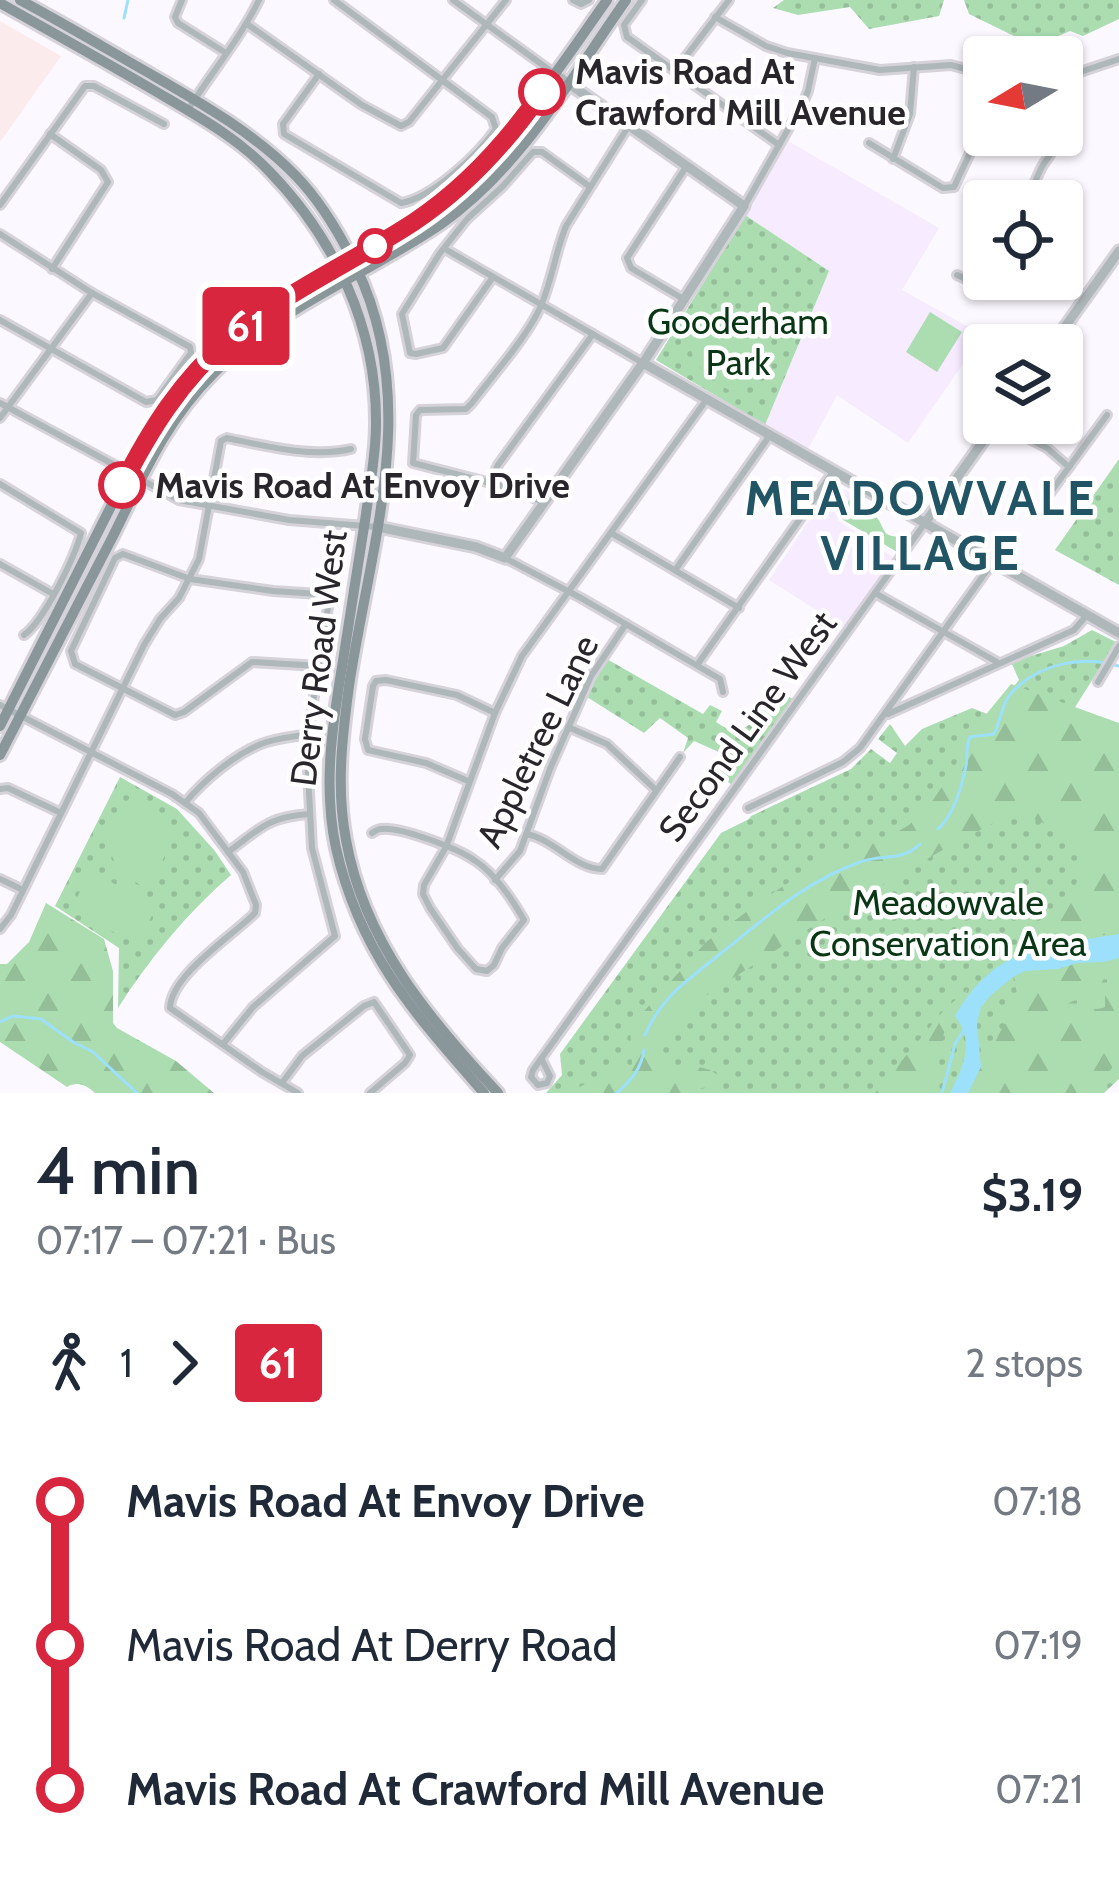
<!DOCTYPE html>
<html lang="en">
<head>
<meta charset="utf-8">
<style>
  :root { --surface:#fff; --page:#f6f6f7; --text:#1f2937; --muted:#747a83 }
  body { margin:0; font-family:Cabin,sans-serif; background:var(--page); color:var(--text); height:100vh; display:flex; flex-direction:column; font-size:45px; white-space:nowrap }
  * { box-sizing:border-box; margin:0 }
  p { font-size:39px; color:var(--muted) }
  .icon { flex:none; width:66px; height:66px; fill:none; stroke:currentColor; stroke-width:2; stroke-linecap:round; stroke-linejoin:round }
  .map { position:relative; height:1093px; overflow:hidden }
  .side { display:flex; flex-direction:column; background:var(--surface); flex:1 }
  .side>* { flex:none }
  .badge { padding:0 24px; border-radius:9px; font-size:42px; line-height:78px }
  .needle { width:78px; rotate:260deg }
  .controls { position:absolute; left:963px; top:36px; display:grid; gap:24px }
  .controls a { display:grid; place-items:center; width:120px; height:120px; border-radius:12px; background:var(--surface); box-shadow:0 3px 9px #0004; font-size:60px }
  .map>.badge { position:absolute; translate:-50% -50%; box-shadow:0 0 0 6px #fff }
  .legs { display:flex; align-items:center; gap:18px; height:132px; padding:0 36px; font-size:39px }
  .legs p { margin-inline-start:auto }
  .summary { display:flex; align-items:center; justify-content:space-between; height:204px; padding:0 36px }
  h1 { font-size:66px; font-weight:600; line-height:90px }
  ul { padding:0 36px; list-style:none }
  li { display:flex; align-items:center; gap:42px; height:144px; font-size:45px }
  li i { display:grid; place-items:center; width:18px; height:100%; margin:0 15px; background:currentColor }
  li i::after { content:''; width:30px; height:30px; margin:-15px; border:9px solid; border-radius:50%; background:var(--surface) }
  li p { margin-inline-start:auto }
  li:first-child i { background:linear-gradient(#0000 50%,currentColor 0) }
  li:last-child i { background:linear-gradient(currentColor 50%,#0000 0) }
  .map>svg:first-child { display:block }
  .commercial { fill:#fcebed }
  .built { fill:#f6ebff }
  .green { fill:url(#green-dots) }
  .forest { fill:url(#forest-firs) }
  .wetland { fill:url(#wetland-marsh) }
  .pitch { fill:#abddb1 }
  .water { fill:#9de0fc }
  .lines { fill:none; stroke-linecap:round; stroke-linejoin:round }
  .stream { stroke:#9de0fc; stroke-width:3 }
  .minor-casing { stroke:#d6d2d9; stroke-width:12 }
  .tertiary-casing { stroke:#d6d2d9; stroke-width:15 }
  .secondary-casing { stroke:#d6d2d9; stroke-width:16 }
  .minor { stroke:#aeb7ba; stroke-width:6 }
  .tertiary { stroke:#aeb7ba; stroke-width:9 }
  .secondary { stroke:#89979b; stroke-width:10 }
  .line-1-casing { stroke:#fff; stroke-width:27 }
  .line-1 { stroke:#d7263d; stroke-width:18 }
  .stop-1-dot { fill:#fff; stroke:#d7263d; stroke-width:6 }
  .labels { text-anchor:middle; dominant-baseline:central; stroke-width:9; stroke-linejoin:round; paint-order:stroke }
  .stop-label { font-size:36px; font-weight:bold; fill:#28252b; stroke:#fff; text-anchor:start }
  .park-label { font-size:36px; fill:#093614; stroke:#fff }
  .street-label { font-size:36px; fill:#28252b; stroke:#fff }
  .district-label { font-size:48px; font-weight:bold; letter-spacing:3px; fill:#215464; stroke:#fff }
</style>
</head>
<body>
<div class="map">
<svg width="1119" height="1093" viewBox="0 0 1119 1093">
  <defs>
    <pattern id="green-dots" width="8" height="8" patternUnits="userSpaceOnUse" patternTransform="scale(3)"><rect width="8" height="8" fill="#abddb1"/><path d="M2 2h.1M6 6h.1" fill="none" stroke="#93be98" stroke-width="1.8" stroke-linecap="round"/></pattern>
    <pattern id="forest-firs" width="22" height="20" patternUnits="userSpaceOnUse" patternTransform="scale(3)"><rect width="22" height="20" fill="#abddb1"/><path d="M5 1l3.5 6h-7zM16 11l3.5 6h-7z" fill="#93be98"/></pattern>
    <pattern id="wetland-marsh" width="20" height="14" patternUnits="userSpaceOnUse" patternTransform="scale(3)"><rect width="20" height="14" fill="#abddb1"/><path d="M1 5h8M5 5V1M11 12h8M15 12V8" fill="none" stroke="#93be98"/></pattern>
  </defs>
  <rect width="100%" height="100%" fill="#fcf8ff"/>
  <path class="commercial" d="M0,21L61,56L0,142Z"/>
  <g class="built">
    <path d="M788,141L939,228L902,290L983,335L908,443L837,395L808,449L765,425L829,271L745,215Z"/>
    <path d="M834,483L853,494L837,520L893,557L845,628L769,580Z"/>
  </g>
  <g class="green">
    <path d="M784,0H944L939,16L869,29L850,7L798,15L773,8Z"/>
    <path d="M964,0H1119V19L1083,36L1070,31L1045,42L1016,37L969,14Z"/>
    <path d="M745,215L829,271L765,425L656,360Z"/>
    <path d="M1119,459V585L1055,550Z"/>
    <path d="M1092,630L1116,642L1074,709L1119,731V1079L1104,1093H546L562,1075L560,1054L721,833L749,819L751,816L851,769L871,749L890,763L897,753L878,739L890,724L905,746L922,729L972,708L990,715L1019,680L1011,662L1064,646Z"/>
    <path d="M605,658L703,714L710,705L722,711L716,722L735,734L753,722L776,688L794,700L734,786L715,774L721,753L694,741L683,753L688,738L660,718L644,733L587,697Z"/>
    <path d="M120,777L177,809L215,851L231,875C187,913 149,959 118,1008L119,948L55,906Z"/>
  </g>
  <g class="forest">
    <path d="M850,498C857,503 870,509 876,516C888,533 880,537 907,537L897,552L840,518Z"/>
    <path d="M1011,684L1119,723V934L1092,936L1040,949L1038,945L1044,928L1074,891L1084,858C1077,840 1030,811 1011,814L953,844L830,915L707,995L670,1027L656,1056L668,1069C691,1066 709,1063 725,1082L683,1093H573L581,1086L632,1065L630,1027L706,942L761,901L830,855L887,838L909,825L933,800L952,772L970,734Z"/>
    <path d="M46,903L104,939L113,971V1023L117,1028L176,1061L214,1093H95C86,1085 78,1081 67,1087L0,1042V964H7L29,942Z"/>
    <path d="M1119,958V1059L1092,1093H962L969,1076L990,1052L1018,997L1013,977L1025,971L1058,969L1077,963L1104,962Z"/>
    <path d="M968,989L947,1023L936,1061L931,1093H875L944,1010Z"/>
  </g>
  <path class="wetland" d="M1119,967V987L1105,993V1007C1097,1011 1092,1007 1085,1010C1076,1015 1070,1018 1059,1020L1067,1004L1097,989L1111,968Z"/>
  <g class="pitch">
    <path d="M705,307L764,336L766,343L737,395C696,370 675,355 705,307Z"/>
    <path d="M930,312L962,332L937,372L906,352Z"/>
    <path d="M129,799L175,834L149,889C124,879 100,854 111,825C115,816 123,807 129,799Z"/>
    <path d="M90,871L157,906L137,944L71,910Z"/>
  </g>
  <path class="water" d="M1119,934V958L1104,962L1077,963L1058,969L1025,971L1013,977L989,997L981,1007L977,1023L981,1067L968,1093H950C964,1065 975,1042 955,1016C995,945 1047,946 1119,934Z"/>
  <g class="lines">
    <g class="stream">
      <path d="M124,18L128,0"/>
      <path d="M938,829C954,815 961,788 966,766C968,755 965,748 970,737L994,734C1001,720 1002,702 1013,691C1041,663 1083,655 1119,666"/>
      <path d="M0,1022L13,1016L41,1019L73,1042L93,1052L137,1093"/>
      <path d="M645,1035C662,995 689,980 720,954C764,919 806,881 860,862C881,854 902,862 920,844"/>
      <path d="M617,1093C631,1080 641,1070 644,1050"/>
      <path d="M942,1093L955,1044L965,1028"/>
    </g>
    <g class="minor-casing">
      <g id="minor">
        <path d="M182,0L175,17L178,23L226,53"/>
        <path d="M453,0L555,74"/>
        <path d="M573,0L581,4L589,0"/>
        <path d="M642,0L624,25L627,37L779,145"/>
        <path d="M715,17L766,46L787,53L880,70L951,65L984,74"/>
        <path d="M247,24L362,105L401,126L409,122L506,0"/>
        <path d="M675,71L729,0"/>
        <path d="M319,74L283,124L284,134L401,203C432,198 478,155 496,129L492,117L334,0"/>
        <path d="M1065,77L1119,59"/>
        <path d="M188,110C211,73 240,39 259,0"/>
        <path d="M50,134L101,170L108,182L52,269"/>
        <path d="M869,143L943,188L954,187L977,138L984,88"/>
        <path d="M893,159L910,114L914,67"/>
        <path d="M1028,201C1033,188 1036,177 1043,165C1067,129 1082,121 1064,77"/>
        <path d="M0,205L85,86H94L164,124"/>
        <path d="M745,205L803,103L808,91L815,58"/>
        <path d="M0,234L92,293L190,347L191,353L157,400L146,402L0,320"/>
        <path d="M445,249L643,363"/>
        <path d="M957,275C968,280 975,285 984,275"/>
        <path d="M493,277L443,348L416,354L410,353L402,314L440,253L467,219L503,186L533,152H542L589,186"/>
        <path d="M685,300L631,268L627,258L686,167"/>
        <path d="M0,403L179,500L289,520L378,527"/>
        <path d="M0,418L92,293"/>
        <path d="M999,423L1047,448L1069,467"/>
        <path d="M490,483L498,465L593,334"/>
        <path d="M0,484L81,533C75,557 44,621 24,635"/>
        <path d="M1045,500L1107,415"/>
        <path d="M545,503L510,488L413,463L416,415L420,410L466,409L472,403C493,375 526,338 540,308C552,281 555,253 566,226L628,127"/>
        <path d="M613,534L739,608"/>
        <path d="M505,558L581,598L720,679L723,692"/>
        <path d="M0,564L53,594"/>
        <path d="M676,569L770,435"/>
        <path d="M875,593L997,662"/>
        <path d="M697,665L833,472"/>
        <path d="M1098,682L1119,646"/>
        <path d="M0,705L172,794L199,813L243,872L256,905L255,913C232,936 171,975 170,1008L262,1072L298,1093"/>
        <path d="M888,714L1074,630L1087,615"/>
        <path d="M568,727L607,744L656,790"/>
        <path d="M468,781L426,763L368,750L365,739L373,686L376,681L386,680L457,695L495,713"/>
        <path d="M0,789L8,788L61,813"/>
        <path d="M185,803C204,780 234,755 261,744C276,738 293,737 308,734"/>
        <path d="M748,808L843,762L860,748L993,562"/>
        <path d="M372,833C375,831 378,829 381,829C399,826 459,849 474,860C495,873 512,899 524,920L502,948L494,965L487,971L476,969L458,949L430,908L423,894L424,885L446,847L495,713L522,656L707,399"/>
        <path d="M526,834C554,839 575,869 602,869L680,757"/>
        <path d="M228,852C261,828 267,817 310,814"/>
        <path d="M0,879L23,890"/>
        <path d="M495,880L520,851L550,769L591,676L626,624"/>
        <path d="M0,929L11,915L144,645L160,619L179,598L199,559L221,441L227,438C265,446 312,458 351,449"/>
        <path d="M223,1044L253,1007L335,936L312,848L308,773V734L329,601L319,594L273,591L190,579L123,554L115,558L71,651L75,664L175,715L184,712L252,662L319,666"/>
        <path d="M542,1060L550,1076L547,1083L538,1085L531,1077L533,1070L925,523"/>
        <path d="M282,1083L302,1056L364,1006L374,1002L410,1055L405,1063L370,1093"/>
      </g>
    </g>
    <g class="tertiary-casing">
      <g id="tertiary">
        <path d="M1052,345L1119,251"/>
        <path d="M643,363L1119,633"/>
        <path d="M925,523L996,423"/>
        <path d="M378,527L476,547L505,558L647,357L744,206L555,74"/>
      </g>
    </g>
    <g class="secondary-casing">
      <g id="secondary">
        <path d="M20,0C63,23 105,48 147,72C199,102 253,132 296,176C321,202 340,234 356,267C422,404 370,545 349,686C342,738 336,788 346,840C364,942 429,1019 498,1093"/>
        <path d="M0,3C50,31 100,59 150,88C192,113 236,136 269,171C335,239 377,328 376,424C376,455 370,484 366,514C358,565 350,616 342,667C332,727 323,787 336,848C360,954 415,1014 484,1093"/>
        <path d="M0,726L141,447L174,396L226,342L265,312L415,221C501,159 547,85 607,0"/>
        <path d="M0,755C38,682 76,609 113,536C143,476 165,422 213,374C277,308 366,275 441,224C521,168 571,78 626,0"/>
      </g>
    </g>
    <use href="#minor" class="minor"/>
    <use href="#tertiary" class="tertiary"/>
    <use href="#secondary" class="secondary"/>
  </g>
  <g class="lines">
    <g class="line-1-casing">
      <path id="line-1" d="M122,485C150,430 181,380 229,339C285,292 353,262 414,222C465,188 507,142 542,92"/>
    </g>
    <use href="#line-1" class="line-1"/>
  </g>
  <g class="stop-1-dot">
    <circle cx="542" cy="92" r="21"/>
    <circle cx="375" cy="246" r="15"/>
    <circle cx="122" cy="485" r="21"/>
  </g>
  <g class="labels">
    <g class="stop-label">
      <text x="575" y="71">Mavis Road At<tspan x="575" dy="41">Crawford Mill Avenue</tspan></text>
      <text x="155" y="485">Mavis Road At Envoy Drive</text>
    </g>
    <g class="park-label">
      <text x="738" y="321">Gooderham<tspan x="738" dy="41">Park</tspan></text>
      <text x="948" y="902">Meadowvale<tspan x="948" dy="41">Conservation Area</tspan></text>
    </g>
    <g class="street-label">
      <text transform="translate(318 658) rotate(-83)">Derry Road West</text>
      <text transform="translate(747 726) rotate(-54)">Second Line West</text>
      <text transform="translate(537 741) rotate(-64)">Appletree Lane</text>
    </g>
    <g class="district-label">
      <text x="921" y="498">MEADOWVALE<tspan x="921" dy="55">VILLAGE</tspan></text>
    </g>
  </g>
</svg>
<div class="controls">
<a><svg class="needle" viewBox="-14 -14 28 28"><path d="M0-13l5 13h-10z" fill="#e53935"/><path d="M0 13l5-13h-10z" fill="#747a83"/></svg></a>
<a><svg class="icon" aria-label="locate" viewBox="0 0 24 24"><circle cx="12" cy="12" r="6"/><path d="M12 2v4M12 18v4M2 12h4M18 12h4"/></svg></a>
<a><svg class="icon" aria-label="layers" viewBox="0 0 24 24"><path d="M12 4l9 5-9 5-9-5zM3 14l9 5 9-5"/></svg></a>
</div>
<b class="badge" style="left:246px;top:326px;background:#d7263d;color:#fff">61</b>
</div>
<section class="side">
<div class="summary"><div><h1>4 min</h1><p>07:17 – 07:21 · Bus</p></div><b>$3.19</b></div>
<div class="legs"><svg class="icon" aria-label="walk" viewBox="0 0 24 24"><circle cx="13" cy="4" r="2"/><path d="M13 8l-2 6 4 7M11 14l-3 7M7 12l3-4h3l4 4"/></svg>1<svg class="icon" aria-label="forward" viewBox="0 0 24 24"><path d="M9 5l7 7-7 7"/></svg><b class="badge" style="background:#d7263d;color:#fff">61</b><p>2 stops</p></div>
<ul>
<li><i style="color:#d7263d"></i><b>Mavis Road At Envoy Drive</b><p>07:18</p></li>
<li><i style="color:#d7263d"></i><span>Mavis Road At Derry Road</span><p>07:19</p></li>
<li><i style="color:#d7263d"></i><b>Mavis Road At Crawford Mill Avenue</b><p>07:21</p></li>
</ul>
</section>
</body>
</html>
